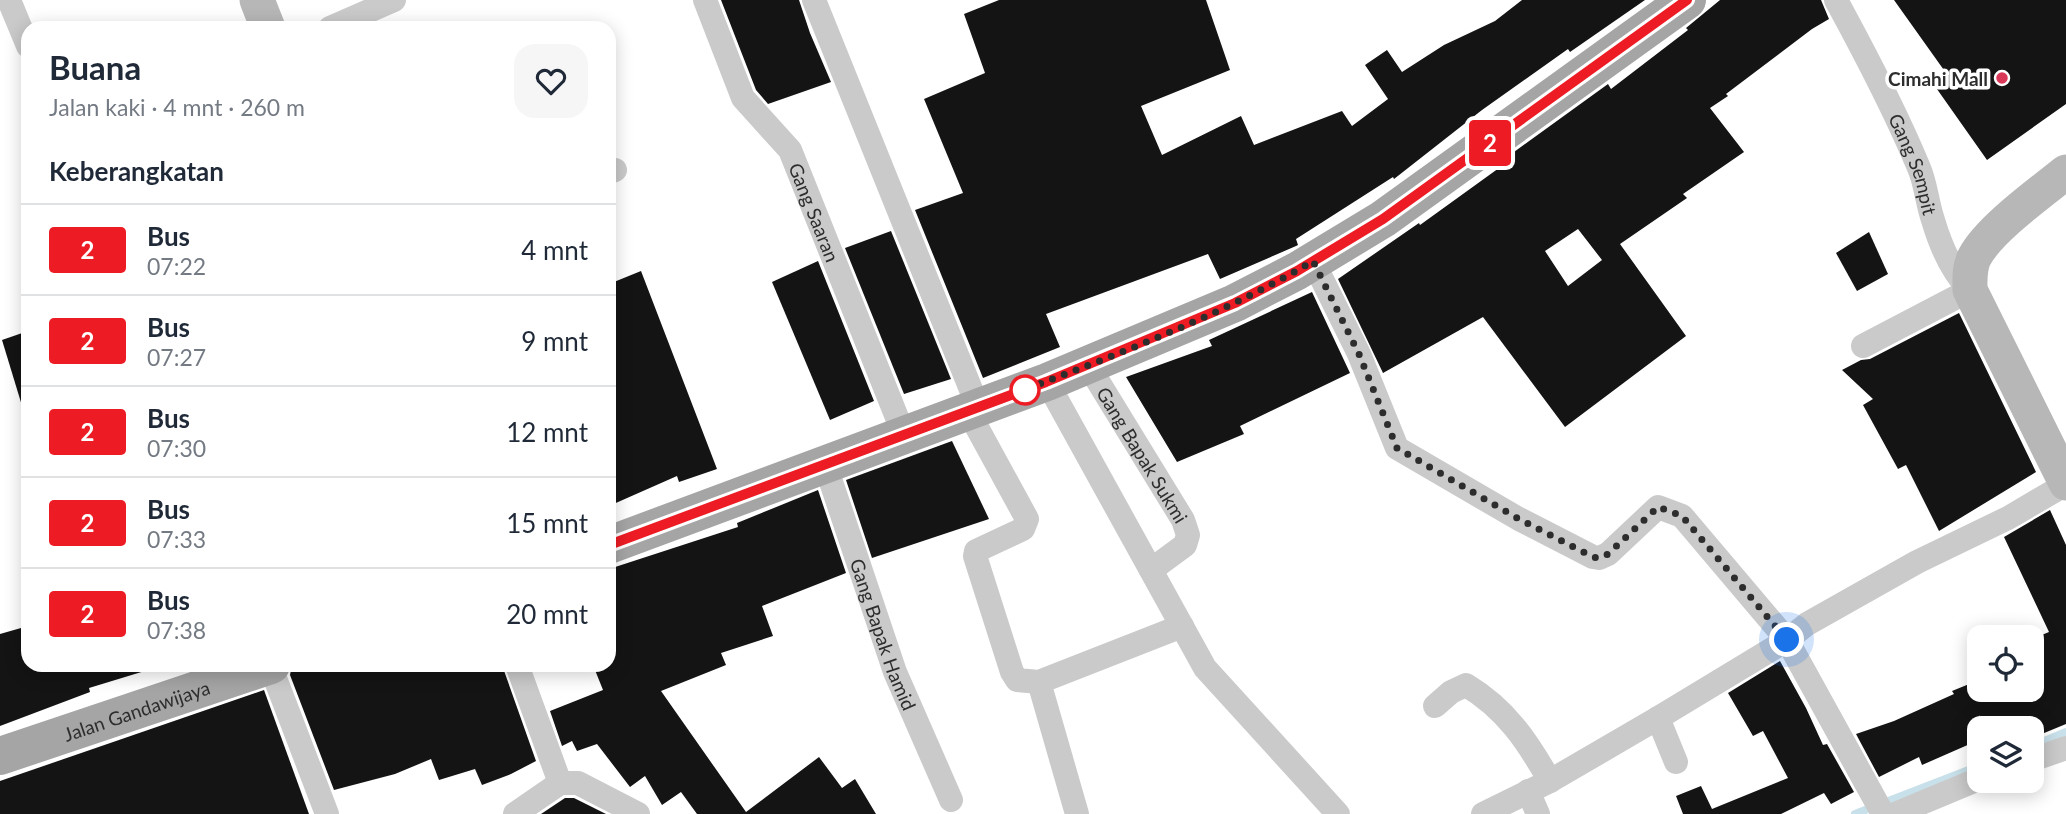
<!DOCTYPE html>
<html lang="id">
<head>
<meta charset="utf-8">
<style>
  :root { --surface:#fff; --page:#f6f6f7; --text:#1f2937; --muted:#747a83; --line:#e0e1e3 }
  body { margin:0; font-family:Lato,sans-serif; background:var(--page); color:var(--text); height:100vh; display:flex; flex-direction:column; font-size:26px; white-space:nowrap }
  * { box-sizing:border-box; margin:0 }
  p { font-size:23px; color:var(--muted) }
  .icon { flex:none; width:38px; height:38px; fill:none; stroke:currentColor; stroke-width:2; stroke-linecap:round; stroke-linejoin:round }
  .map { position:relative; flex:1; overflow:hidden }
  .drawer { position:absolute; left:21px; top:21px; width:595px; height:651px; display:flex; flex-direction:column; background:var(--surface); border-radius:21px; box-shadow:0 4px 18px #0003 }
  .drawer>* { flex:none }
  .badge { padding:0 14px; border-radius:5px; font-size:24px; line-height:46px }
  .controls { position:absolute; left:1967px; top:625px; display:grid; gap:14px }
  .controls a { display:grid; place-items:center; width:77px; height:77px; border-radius:14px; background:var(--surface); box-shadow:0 4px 18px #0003; font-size:35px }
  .you { position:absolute; width:35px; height:35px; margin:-18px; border:5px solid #fff; border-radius:50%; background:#1a73e8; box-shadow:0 0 0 10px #1a73e833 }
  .map>.badge { position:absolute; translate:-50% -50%; box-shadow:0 0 0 4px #fff }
  h2 { padding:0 28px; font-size:26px; line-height:63px }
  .round { display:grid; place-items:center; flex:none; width:74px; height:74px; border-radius:21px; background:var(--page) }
  .headline { display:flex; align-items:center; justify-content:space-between; height:119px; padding:0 28px }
  h1 { font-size:33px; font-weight:700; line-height:52px }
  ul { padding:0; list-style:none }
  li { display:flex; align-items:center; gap:21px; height:91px; padding:0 28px; border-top:2px solid var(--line) }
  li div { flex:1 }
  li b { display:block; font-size:26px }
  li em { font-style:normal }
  li .badge { min-width:77px; font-weight:700; text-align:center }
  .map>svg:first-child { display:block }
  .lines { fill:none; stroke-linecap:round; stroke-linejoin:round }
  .stream { stroke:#c8e0e9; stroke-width:8 }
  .building { fill:#141414; fill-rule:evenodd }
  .street { stroke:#cacaca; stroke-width:24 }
  .secondary { stroke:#b7b7b7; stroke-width:35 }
  .primary { stroke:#a5a5a5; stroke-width:38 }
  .line-casing { stroke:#fff; stroke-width:16 }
  .line { stroke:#ed1c24; stroke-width:10 }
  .walk { stroke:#2d2d2d; stroke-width:7; stroke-dasharray:0 12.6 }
  .poi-dot { fill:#da3858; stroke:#fff; stroke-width:2.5 }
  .stop-dot { fill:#fff; stroke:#ed1c24; stroke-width:3.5 }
  .labels { text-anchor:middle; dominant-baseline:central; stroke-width:7; stroke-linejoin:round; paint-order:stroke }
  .poi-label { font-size:19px; font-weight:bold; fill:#2d2d2d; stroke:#fff; text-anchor:end }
  .street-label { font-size:19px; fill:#2d2d2d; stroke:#fff }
</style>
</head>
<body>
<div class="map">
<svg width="2066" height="814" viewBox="0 0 2066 814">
  <rect width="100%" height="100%" fill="#fff"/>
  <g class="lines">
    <g class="stream">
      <path d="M2032,746L2066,732"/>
      <path d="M1855,814L1979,766"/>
    </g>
  </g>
  <g class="building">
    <path d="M721,0H799L810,33L831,82L768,104L756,90Z"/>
    <path d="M999,0H1206L1230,70L1141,106L1162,155L1241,116L1254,145L1342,111L1352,126L1388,99L1365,65L1387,50L1402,72L1444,45L1495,21L1522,0H1645L1570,52L1568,49L1482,110L1394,179L1393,177L1296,239L1298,245L1296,246L1220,279L1208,254L1046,314L1060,347L983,378L915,210L963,193L924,99L985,73L964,14Z"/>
    <path d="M1720,0H1821L1829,19L1812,29L1726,94L1728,96L1710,108L1744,152L1683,194L1687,198L1620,244L1686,336L1565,427L1483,317L1383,373L1338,279L1419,223L1420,225L1499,168L1496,165L1608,84L1611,89L1688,30L1686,28ZM1578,229L1602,260L1568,286L1545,251Z"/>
    <path d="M1894,0H2066V104L1987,160L1932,82L1946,73Z"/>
    <path d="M891,231L951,379L904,394L845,248Z"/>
    <path d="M1869,232L1888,274L1857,291L1836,253Z"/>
    <path d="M818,261L874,401L830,420L772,282Z"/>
    <path d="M641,271L717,469L679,482L677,476L609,506V284Z"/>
    <path d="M1312,292L1350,373L1240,426L1244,434L1177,462L1126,377L1212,346L1209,340Z"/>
    <path d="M1959,313L2036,472L1939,531L1906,465L1898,469L1863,405L1873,399L1842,370L1861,360L1870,359Z"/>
    <path d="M28,331V409H23L2,340Z"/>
    <path d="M952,441L989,519L872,558L846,480Z"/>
    <path d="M818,490L846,573L762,606L773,636L721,653L726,665L661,691L746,812L819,757L842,788L855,779L876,814H697L681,792L662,805L645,776L630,787L597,744L577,751L572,741L562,746L550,711L603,690L593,665H609V569L738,527L737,523Z"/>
    <path d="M2050,510L2066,545V724L2032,738V728H1984L1979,715V740L1922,765L1919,757L1879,777L1856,734L1894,721L1954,694L1952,691L1979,680V690H2032V639L2049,632L2004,537Z"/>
    <path d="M28,626V665H147L148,670L89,688L90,692L0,726V634Z"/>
    <path d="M1780,661L1806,708L1823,745L1827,744L1854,792L1831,804L1824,793L1781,814H1683L1676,796L1701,786L1712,809L1788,778L1763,731L1753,736L1728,693Z"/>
    <path d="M292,665H502L536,761L511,774L482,785L475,769L439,780L431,759L395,774L334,790L290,675Z"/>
    <path d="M264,690L309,814H0V781Z"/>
    <path d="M565,798H574L606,814H541Z"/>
  </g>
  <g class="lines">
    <g class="street">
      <path d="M9,0L28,46"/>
      <path id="s1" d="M705,0L743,98L790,150L904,435"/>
      <path d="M814,0L978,407"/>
      <path id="s2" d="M1836,0C1866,55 1895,110 1919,168C1926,184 1927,203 1933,220C1940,244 1952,272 1970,290L1863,346"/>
      <path d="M330,28L394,0"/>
      <path d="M609,172L615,170"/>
      <path d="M1313,261L1359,354L1397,448L1519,519L1593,557L1599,558L1608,554L1658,507L1682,516L1787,640L1883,814"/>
      <path id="s3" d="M1088,365L1183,520L1188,535L1185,545L1151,570"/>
      <path d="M1047,382L1205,668L1338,814"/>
      <path d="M968,411L1027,519L1023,529L976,551L975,556L1012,672L1017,680L1039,682L1182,626"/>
      <path id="s4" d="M825,464L895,672L951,800"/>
      <path d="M270,665L327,814"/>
      <path d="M517,665L560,783"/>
      <path d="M1039,682L1077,814"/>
      <path d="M1435,706L1451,692L1466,685C1506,709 1527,741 1550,781"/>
      <path d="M1658,718L1676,762"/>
      <path d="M2032,760L2066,748"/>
      <path d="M1528,791L1538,814"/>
      <path d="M515,814L560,783H578L638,814"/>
      <path d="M1483,814L1550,781L1658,718L1787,640L1807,624L1917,562L2008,518L2066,484"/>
      <path d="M1895,814L1979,779"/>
    </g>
    <g class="secondary">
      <path d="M257,0L268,28"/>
      <path d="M2066,172C2041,192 1988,230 1974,258C1969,269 1970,279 1970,290L2066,483"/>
    </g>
    <g class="primary">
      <path d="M609,545L1047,382L1235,303L1297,271L1383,219L1687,0"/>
      <path id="s5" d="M0,756L271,665"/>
    </g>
  </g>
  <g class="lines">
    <g class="line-casing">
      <path id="line" d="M609,545L1046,382L1235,303L1297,271L1383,219L1687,0"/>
    </g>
    <use href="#line" class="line"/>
    <path class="walk" d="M1025,390L1021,391C1121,353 1222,315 1313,261L1359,354L1397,448L1519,519L1593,557L1599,558L1608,554L1658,507L1682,516L1787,640"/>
  </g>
  <circle class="poi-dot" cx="2002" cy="78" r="7"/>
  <circle class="stop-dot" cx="1025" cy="390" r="14"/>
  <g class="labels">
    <g class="poi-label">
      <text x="1988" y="78">Cimahi Mall</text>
    </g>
    <g class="street-label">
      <text stroke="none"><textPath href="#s2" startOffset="182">Gang Sempit</textPath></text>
      <text stroke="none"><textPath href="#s1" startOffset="242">Gang Saaran</textPath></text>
      <text stroke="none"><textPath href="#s3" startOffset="105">Gang Bapak Sukmi</textPath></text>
      <text stroke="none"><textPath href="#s4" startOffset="180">Gang Bapak Hamid</textPath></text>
      <text stroke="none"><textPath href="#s5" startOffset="144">Jalan Gandawijaya</textPath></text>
    </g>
  </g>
</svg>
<div class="controls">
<a><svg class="icon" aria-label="locate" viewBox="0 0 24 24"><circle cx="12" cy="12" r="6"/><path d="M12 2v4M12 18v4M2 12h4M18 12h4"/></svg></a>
<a><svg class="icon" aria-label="layers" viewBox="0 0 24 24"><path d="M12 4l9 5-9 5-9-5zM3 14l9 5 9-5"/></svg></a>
</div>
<div class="you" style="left:1787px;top:640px"></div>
<b class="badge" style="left:1490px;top:143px;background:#ed1c24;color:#fff">2</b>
<section class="drawer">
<div class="headline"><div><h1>Buana</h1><p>Jalan kaki · 4 mnt · 260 m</p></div><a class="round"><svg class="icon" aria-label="heart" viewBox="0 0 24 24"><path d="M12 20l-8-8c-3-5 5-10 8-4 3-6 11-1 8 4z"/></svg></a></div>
<h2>Keberangkatan</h2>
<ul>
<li><span class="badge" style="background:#ed1c24;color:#fff">2</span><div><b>Bus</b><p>07:22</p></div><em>4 mnt</em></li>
<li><span class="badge" style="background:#ed1c24;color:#fff">2</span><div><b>Bus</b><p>07:27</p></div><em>9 mnt</em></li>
<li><span class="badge" style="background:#ed1c24;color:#fff">2</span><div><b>Bus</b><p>07:30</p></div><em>12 mnt</em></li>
<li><span class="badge" style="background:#ed1c24;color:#fff">2</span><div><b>Bus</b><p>07:33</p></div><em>15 mnt</em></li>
<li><span class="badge" style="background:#ed1c24;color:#fff">2</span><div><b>Bus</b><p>07:38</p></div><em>20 mnt</em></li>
</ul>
</section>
</div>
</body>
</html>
